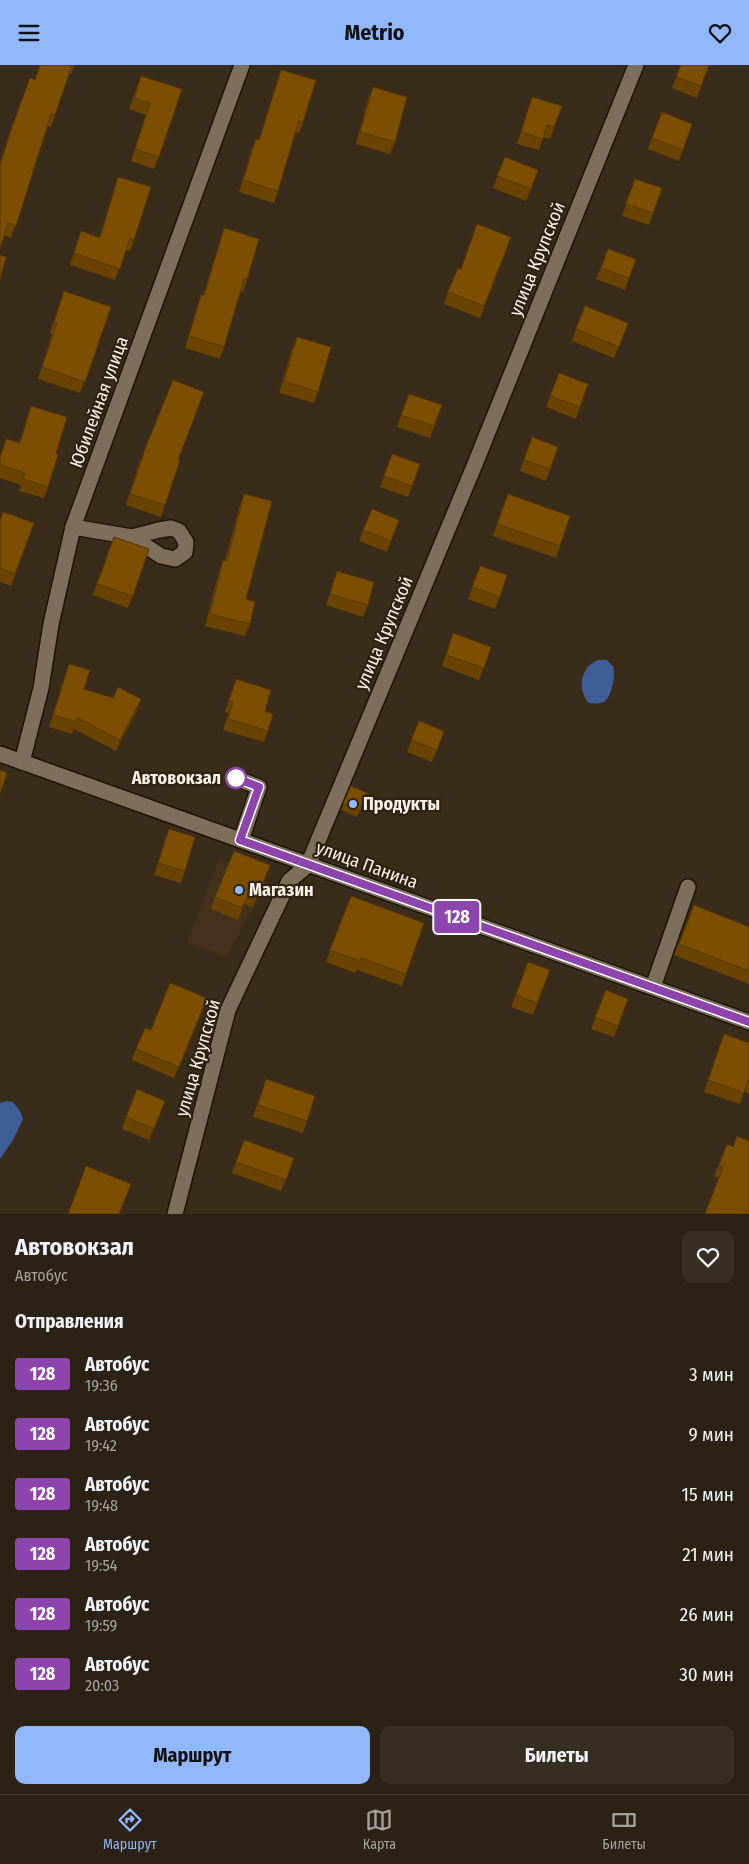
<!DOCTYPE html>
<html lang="ru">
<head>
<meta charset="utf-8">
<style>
  :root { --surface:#2b2114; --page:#372e22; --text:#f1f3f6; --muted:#a6a3a0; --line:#473e34; --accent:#91b8fd }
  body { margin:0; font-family:"Fira Sans Condensed",sans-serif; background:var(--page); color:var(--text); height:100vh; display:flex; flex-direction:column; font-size:19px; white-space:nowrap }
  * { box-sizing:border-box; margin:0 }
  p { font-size:16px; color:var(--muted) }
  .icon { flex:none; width:28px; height:28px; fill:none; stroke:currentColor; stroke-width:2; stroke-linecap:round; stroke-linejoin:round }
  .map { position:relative; height:1149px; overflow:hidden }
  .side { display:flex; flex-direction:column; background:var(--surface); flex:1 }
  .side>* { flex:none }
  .badge { padding:0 10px; border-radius:4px; font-size:18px; line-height:32px }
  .map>.badge { position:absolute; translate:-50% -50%; box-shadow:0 0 0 2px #fff }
  h2 { padding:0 15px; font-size:19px; line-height:45px }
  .round { display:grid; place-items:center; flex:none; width:52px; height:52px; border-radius:10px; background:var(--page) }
  .overview { display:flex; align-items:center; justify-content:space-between; height:85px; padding:0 15px }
  h1 { font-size:24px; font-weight:700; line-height:38px }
  .action { display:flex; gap:10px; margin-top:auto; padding:10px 15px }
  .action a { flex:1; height:58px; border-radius:10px; background:var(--accent); color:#111; font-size:20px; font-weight:700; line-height:58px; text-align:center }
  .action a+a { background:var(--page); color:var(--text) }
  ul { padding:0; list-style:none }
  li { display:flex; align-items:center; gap:15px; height:60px; padding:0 15px }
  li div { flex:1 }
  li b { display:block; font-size:19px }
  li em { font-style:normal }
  li .badge { min-width:55px; font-weight:700; text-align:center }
  header { display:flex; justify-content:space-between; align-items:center; height:65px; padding:0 15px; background:var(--accent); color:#111; font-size:22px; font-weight:700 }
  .dock { display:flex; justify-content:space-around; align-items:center; height:70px; border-top:1px solid var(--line); background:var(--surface); font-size:14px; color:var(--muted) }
  .dock a { display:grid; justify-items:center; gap:2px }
  .dock .current { color:var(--accent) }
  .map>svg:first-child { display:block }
  .built { fill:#44311b }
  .water { fill:#3f5e98 }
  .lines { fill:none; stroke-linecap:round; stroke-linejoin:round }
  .minor-casing { stroke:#201405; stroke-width:18 }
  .minor { stroke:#7e6e5c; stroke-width:15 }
  .wall { fill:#6b4301 }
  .shaded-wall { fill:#573701 }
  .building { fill:#7c4e01; stroke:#573701 }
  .line-casing { stroke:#fff; stroke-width:11 }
  .line { stroke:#8e44ad; stroke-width:8 }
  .stop-dot { fill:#fff; stroke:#8e44ad; stroke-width:2.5 }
  .poi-dot { fill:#91b8fd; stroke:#2f2212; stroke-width:2 }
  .labels { text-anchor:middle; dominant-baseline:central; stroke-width:4.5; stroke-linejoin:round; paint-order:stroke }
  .street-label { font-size:18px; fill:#fbf2e7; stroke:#2f2212 }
  .stop-label { font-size:18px; font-weight:bold; fill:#fbf2e7; stroke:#2f2212; text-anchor:end }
  .poi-label { font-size:18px; font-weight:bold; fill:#fbf2e7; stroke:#2f2212; text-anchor:start }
</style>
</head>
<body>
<header><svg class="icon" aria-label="menu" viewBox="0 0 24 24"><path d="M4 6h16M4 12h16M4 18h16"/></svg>Metrio<svg class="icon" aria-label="heart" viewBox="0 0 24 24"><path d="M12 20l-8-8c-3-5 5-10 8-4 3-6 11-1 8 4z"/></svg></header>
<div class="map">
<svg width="749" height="1149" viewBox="0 0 749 1149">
  <rect width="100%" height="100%" fill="#392c1b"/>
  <path class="built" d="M219,794L265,812L253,842L226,892L187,878Z"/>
  <g class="water">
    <path d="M598,595H607C608,597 612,600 613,601C616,609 612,631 605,636C600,639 595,639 589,638C577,625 580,602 598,595Z"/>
    <path d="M6,1036L13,1037L20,1046L23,1054L13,1075L0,1094V1038Z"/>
  </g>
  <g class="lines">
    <g class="minor-casing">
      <g id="minor">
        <path d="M73,462L132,472L161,491L175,494L185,487L186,477L179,466L171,463L159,465L132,472"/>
        <path d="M0,689L749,957"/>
        <path d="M22,697L41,623L51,559L73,462L242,0"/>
        <path d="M236,713L259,722L241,775"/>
        <path d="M653,922L688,822"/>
        <path d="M175,1149L228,945L289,816L308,800L475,399L636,0"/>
      </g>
    </g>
    <use href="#minor" class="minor"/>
  </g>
  <g class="wall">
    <path d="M40,0H74L71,9H69L51,62L48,61L11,173L4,170L0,184V98L8,73L30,13L35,15Z"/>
    <path d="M681,0H709L697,33L672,23Z"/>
    <path d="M281,5L303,57L299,68L295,67L278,126L274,138L239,127L251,86L256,74L259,75Z"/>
    <path d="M141,11L182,24L154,104L131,96L146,50L129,44Z"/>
    <path d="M373,22L395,77L390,89L356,79L368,34Z"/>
    <path d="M532,32L562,41L550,74L543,72L539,85L517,79Z"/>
    <path d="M662,47L692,59L679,96L648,84Z"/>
    <path d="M505,92L538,105L526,136L493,123Z"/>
    <path d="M118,112L134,175L130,186L126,185L115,215L70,200L81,166L99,173Z"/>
    <path d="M635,114L662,123L649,160L622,151Z"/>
    <path d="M224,163L247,215L243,227L241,226L220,294L185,283L197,242L201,230L203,231Z"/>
    <path d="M507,184L480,253L444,239L448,227L461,204Z"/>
    <path d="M608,184L636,194L625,225L596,214Z"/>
    <path d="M64,226L111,242L80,328L38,314L52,269L50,268Z"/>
    <path d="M628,258L614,293L572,276L576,264Z"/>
    <path d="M297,272L318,327L314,338L279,328L292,284Z"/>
    <path d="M559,308L588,319L576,354L546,342Z"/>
    <path d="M409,329L442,340L430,373L397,362Z"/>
    <path d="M31,341L56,389L48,422L44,433L19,426L21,420L0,413V391L6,374L19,378Z"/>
    <path d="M532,372L558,382L546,416L520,406Z"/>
    <path d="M392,389L420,399L408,432L380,422Z"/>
    <path d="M140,395H178L165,440L161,452L126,440Z"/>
    <path d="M244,429L246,534L250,559L245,571L205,561L219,507L223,495L225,496L240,440Z"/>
    <path d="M508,429L570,451L556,493L493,471Z"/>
    <path d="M372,444L399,455L387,487L359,476Z"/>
    <path d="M0,456L34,458L11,521L0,517Z"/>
    <path d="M114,472L149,484L128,543L93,530Z"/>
    <path d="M480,501L507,510L495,544L468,534Z"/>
    <path d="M337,506L368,540L363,552L326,540Z"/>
    <path d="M453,568L491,582L479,615L442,601Z"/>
    <path d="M69,599L84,624L113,633L141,634L137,646L116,686L74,664L72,669L49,662Z"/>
    <path d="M236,614L265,646L268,666L264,677L223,665L229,648L225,647Z"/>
    <path d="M419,656L444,666L432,697L407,687Z"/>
    <path d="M351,721L367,728L357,752L341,745Z"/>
    <path d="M169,764L185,806L181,818L154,810Z"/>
    <path d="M265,812L253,842L244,839L238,855L211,844L215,832Z"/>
    <path d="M351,831L424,858L402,921L357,905L355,908L326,897Z"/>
    <path d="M694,840L749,862V919L674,890Z"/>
    <path d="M528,897L550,905L533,950L511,942Z"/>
    <path d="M606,925L624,946L614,972L591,964Z"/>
    <path d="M203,944L174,1013L132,995L136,984Z"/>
    <path d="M724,969L749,978V1029L744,1027L740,1039L704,1027Z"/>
    <path d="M266,1014L307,1056L303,1068L253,1052Z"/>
    <path d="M165,1036L149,1075L122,1064L126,1052Z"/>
    <path d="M244,1075L294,1093L281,1126L232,1108Z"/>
    <path d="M733,1082L719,1113L714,1111L719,1100Z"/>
  </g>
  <path class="shaded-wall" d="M141,634L137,646L116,686L120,675Z"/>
  <g class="building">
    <path d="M40,0H72L55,50L51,49L16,161L8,158L0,184V100L12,62L30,13L35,15Z"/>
    <path d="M681,0H709L701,21L676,12Z"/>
    <path d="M281,5L316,15L303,57L299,55L278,126L243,115L256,74L259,75Z"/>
    <path d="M141,11L182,24L159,92L135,84L150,38L134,33Z"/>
    <path d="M373,22L407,32L395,77L360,67Z"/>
    <path d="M532,32L562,41L554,62L547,60L543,74L521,67Z"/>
    <path d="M662,47L692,59L683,85L652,73Z"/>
    <path d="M505,92L538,105L531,124L497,111Z"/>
    <path d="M118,112L151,122L134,175L130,173L120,204L74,188L81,166L100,173Z"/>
    <path d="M635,114L662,123L653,148L626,139Z"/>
    <path d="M477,159L511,172L484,241L448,227L458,203L461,204Z"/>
    <path d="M224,163L259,174L247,215L244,214L224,282L189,271L201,230L204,231Z"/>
    <path d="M608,184L636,194L629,213L601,203Z"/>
    <path d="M0,190L6,192L0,215Z"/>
    <path d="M64,226L111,242L85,317L42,302L57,258L54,257Z"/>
    <path d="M585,241L628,258L619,282L576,264Z"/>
    <path d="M297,272L331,282L318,327L284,316Z"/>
    <path d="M559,308L588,319L580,342L550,331Z"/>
    <path d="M173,315L204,327L178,395H180L165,440L130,429L145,384Z"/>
    <path d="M409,329L442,340L434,361L401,350Z"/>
    <path d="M31,341L67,352L56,389L58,390L48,422L23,414L25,408L0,400V393L6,374L20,378Z"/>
    <path d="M532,372L558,382L550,404L524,395Z"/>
    <path d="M392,389L420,399L412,421L384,411Z"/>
    <path d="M244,429L272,436L246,534L255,537L250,559L210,549L223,495L227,496Z"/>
    <path d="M508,429L570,451L560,481L497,459Z"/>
    <path d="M372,444L399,455L391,476L363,465Z"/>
    <path d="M3,447L34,458L15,509L0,503V456Z"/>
    <path d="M114,472L149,484L133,531L97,519Z"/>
    <path d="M480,501L507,510L500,532L472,522Z"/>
    <path d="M337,506L374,517L368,540L330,529Z"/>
    <path d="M453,568L491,582L484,603L446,590Z"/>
    <path d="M69,599L90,605L84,624L113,633L118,622L141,634L120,675L78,653L77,657L53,650Z"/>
    <path d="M236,614L271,625L265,646L273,649L268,666L228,654L233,637L229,636Z"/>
    <path d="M419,656L444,666L437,685L411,675Z"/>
    <path d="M0,705L7,708L0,729Z"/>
    <path d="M351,721L367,728L359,746L343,739Z"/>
    <path d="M169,764L195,772L185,806L158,798Z"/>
    <path d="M234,786L270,800L258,831L249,827L242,843L215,832Z"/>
    <path d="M351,831L424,858L406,909L361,893L360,896L330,885Z"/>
    <path d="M694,840L749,862V906L679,879Z"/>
    <path d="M528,897L550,905L537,938L516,930Z"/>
    <path d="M170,918L207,933L179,1002L136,984L145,963L151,965Z"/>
    <path d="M606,925L628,934L618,961L595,952Z"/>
    <path d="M724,969L749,978V1016L748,1015L744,1028L708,1015Z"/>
    <path d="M266,1014L315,1031L307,1056L258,1040Z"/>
    <path d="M137,1024L165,1036L154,1064L126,1052Z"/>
    <path d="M737,1071L749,1076V1149H705L723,1102L719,1100L727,1079L733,1082Z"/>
    <path d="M244,1075L294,1093L286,1115L236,1097Z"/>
    <path d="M86,1101L131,1119L119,1149H68Z"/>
  </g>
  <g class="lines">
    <g class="line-casing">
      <path id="line" d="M236,713L259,722L240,775L749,957"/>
    </g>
    <use href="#line" class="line"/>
  </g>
  <circle class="stop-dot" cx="236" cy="713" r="10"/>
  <g class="poi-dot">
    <circle cx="353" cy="739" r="5"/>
    <circle cx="239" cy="825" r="5"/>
  </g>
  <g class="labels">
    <g class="street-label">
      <text transform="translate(537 194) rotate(-68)">улица Крупской</text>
      <text transform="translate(99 337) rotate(-70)">Юбилейная улица</text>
      <text transform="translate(384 568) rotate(-67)">улица Крупской</text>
      <text transform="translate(367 800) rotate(20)">улица Панина</text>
      <text transform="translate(198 993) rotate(-74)">улица Крупской</text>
    </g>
    <g class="stop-label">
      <text x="221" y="713">Автовокзал</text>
    </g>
    <g class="poi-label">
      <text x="363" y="739">Продукты</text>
      <text x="249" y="825">Магазин</text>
    </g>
  </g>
</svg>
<b class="badge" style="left:457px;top:852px;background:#8e44ad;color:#fff">128</b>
</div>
<section class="side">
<div class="overview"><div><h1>Автовокзал</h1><p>Автобус</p></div><a class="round"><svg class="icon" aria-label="heart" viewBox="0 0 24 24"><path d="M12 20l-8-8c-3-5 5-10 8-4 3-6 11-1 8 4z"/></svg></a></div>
<h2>Отправления</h2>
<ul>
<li><span class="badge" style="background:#8e44ad;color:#fff">128</span><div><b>Автобус</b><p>19:36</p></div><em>3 мин</em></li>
<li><span class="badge" style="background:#8e44ad;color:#fff">128</span><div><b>Автобус</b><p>19:42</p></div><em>9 мин</em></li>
<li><span class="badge" style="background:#8e44ad;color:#fff">128</span><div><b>Автобус</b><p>19:48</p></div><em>15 мин</em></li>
<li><span class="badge" style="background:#8e44ad;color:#fff">128</span><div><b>Автобус</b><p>19:54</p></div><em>21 мин</em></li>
<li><span class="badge" style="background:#8e44ad;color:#fff">128</span><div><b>Автобус</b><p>19:59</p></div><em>26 мин</em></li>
<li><span class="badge" style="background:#8e44ad;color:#fff">128</span><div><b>Автобус</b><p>20:03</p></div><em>30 мин</em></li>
</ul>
<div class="action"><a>Маршрут</a><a>Билеты</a></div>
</section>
<nav class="dock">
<a class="current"><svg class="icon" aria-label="directions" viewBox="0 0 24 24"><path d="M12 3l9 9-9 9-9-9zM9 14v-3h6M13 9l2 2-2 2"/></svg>Маршрут</a>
<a><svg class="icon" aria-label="map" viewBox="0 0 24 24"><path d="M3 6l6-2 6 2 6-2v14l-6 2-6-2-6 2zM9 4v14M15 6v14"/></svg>Карта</a>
<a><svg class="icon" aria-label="tickets" viewBox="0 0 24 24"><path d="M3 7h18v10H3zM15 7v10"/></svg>Билеты</a>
</nav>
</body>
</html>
